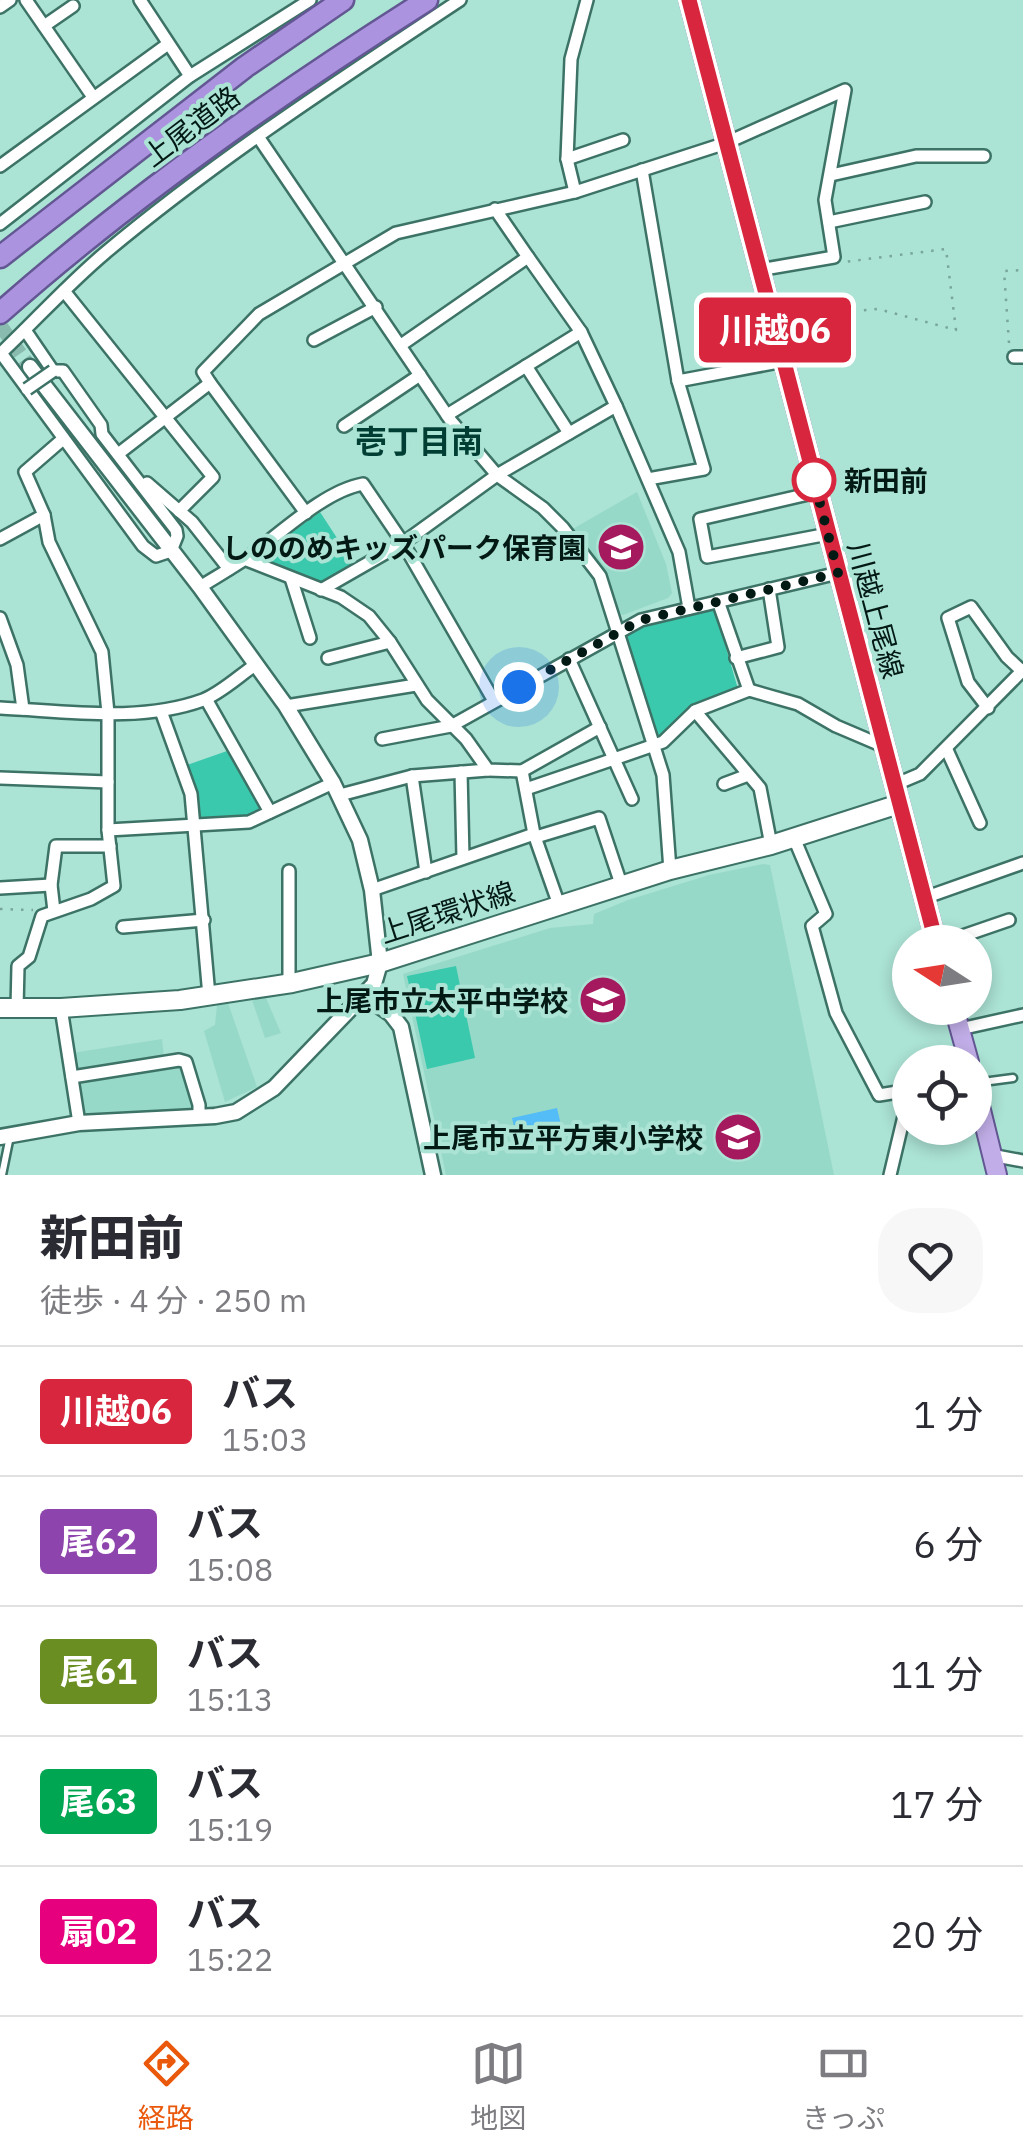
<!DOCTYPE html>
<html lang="ja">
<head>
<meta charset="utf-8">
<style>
  :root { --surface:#fff; --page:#f7f7f7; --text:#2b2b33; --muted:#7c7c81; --line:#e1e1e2; --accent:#ea580c }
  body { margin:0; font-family:"IBM Plex Sans","Noto Sans JP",sans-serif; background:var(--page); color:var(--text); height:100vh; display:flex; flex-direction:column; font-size:38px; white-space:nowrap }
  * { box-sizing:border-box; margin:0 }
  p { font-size:32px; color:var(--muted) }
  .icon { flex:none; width:55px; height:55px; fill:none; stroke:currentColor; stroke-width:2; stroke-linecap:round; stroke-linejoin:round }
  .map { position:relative; height:1175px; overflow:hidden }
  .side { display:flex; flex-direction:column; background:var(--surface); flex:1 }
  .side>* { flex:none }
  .badge { padding:0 20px; border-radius:8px; font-size:35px; line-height:65px }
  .needle { width:65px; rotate:282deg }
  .tools { position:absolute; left:892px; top:925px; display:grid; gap:20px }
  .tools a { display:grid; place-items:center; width:100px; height:100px; border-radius:50%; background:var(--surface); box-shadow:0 5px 15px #0003; font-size:50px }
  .you { position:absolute; width:50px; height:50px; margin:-25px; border:8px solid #fff; border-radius:50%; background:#1a73e8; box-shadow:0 0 0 15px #1a73e833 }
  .map>.badge { position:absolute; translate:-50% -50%; box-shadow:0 0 0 5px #fff }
  .round { display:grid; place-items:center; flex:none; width:105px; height:105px; border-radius:40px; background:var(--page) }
  .headline { display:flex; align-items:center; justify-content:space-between; height:170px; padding:0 40px }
  h1 { font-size:48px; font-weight:800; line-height:75px }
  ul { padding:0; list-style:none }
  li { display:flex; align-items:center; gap:30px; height:130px; padding:0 40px; border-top:2px solid var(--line) }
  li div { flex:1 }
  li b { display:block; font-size:38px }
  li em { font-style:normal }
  li .badge { min-width:110px; font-weight:700; text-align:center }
  .tab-bar { display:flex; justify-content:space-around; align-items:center; height:140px; border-top:2px solid var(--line); background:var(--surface); font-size:28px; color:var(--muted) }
  .tab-bar a { display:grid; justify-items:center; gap:5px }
  .tab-bar .current { color:var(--accent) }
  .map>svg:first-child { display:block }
  .built { fill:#97d9c8 }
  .green { fill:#3bc9ae }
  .water { fill:#54bcf7 }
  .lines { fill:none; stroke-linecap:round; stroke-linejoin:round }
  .tertiary-tunnel { stroke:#89bbae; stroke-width:14; stroke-dasharray:14 7; stroke-linecap:butt }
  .service-casing { stroke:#3d7366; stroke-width:11 }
  .minor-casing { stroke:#3d7366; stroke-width:16 }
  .tertiary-casing { stroke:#3d7366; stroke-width:19 }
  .secondary-casing { stroke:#3d7366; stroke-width:22 }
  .primary-casing { stroke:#635793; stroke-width:22 }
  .trunk-casing { stroke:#635793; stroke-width:25 }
  .path { stroke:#78a69a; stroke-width:2.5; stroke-dasharray:2.5 8; stroke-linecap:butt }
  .service { stroke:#fff; stroke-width:6 }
  .minor { stroke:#fff; stroke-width:11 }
  .tertiary { stroke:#fff; stroke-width:14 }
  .secondary { stroke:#fff; stroke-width:18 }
  .primary { stroke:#c1aee8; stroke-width:18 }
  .trunk { stroke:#ac93e0; stroke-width:20 }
  .minor-bridge-casing { stroke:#3d7366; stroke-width:16; stroke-linecap:butt }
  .minor-bridge { stroke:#fff; stroke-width:11 }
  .line-casing { stroke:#fff; stroke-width:22 }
  .line { stroke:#d7263d; stroke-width:15 }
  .walk { stroke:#031914; stroke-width:10; stroke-dasharray:0 18 }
  .stop-dot { fill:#fff; stroke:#d7263d; stroke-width:5 }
  .labels { text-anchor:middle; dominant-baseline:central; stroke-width:8; stroke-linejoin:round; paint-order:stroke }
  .street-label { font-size:28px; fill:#031914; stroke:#abe3d4 }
  .stop-label { font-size:28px; font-weight:bold; fill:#031914; stroke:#abe3d4; text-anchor:start }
  .poi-label { font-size:28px; font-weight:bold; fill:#031914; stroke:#abe3d4; text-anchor:end }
  .quarter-label { font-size:32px; font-weight:bold; fill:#003e34; stroke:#abe3d4 }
</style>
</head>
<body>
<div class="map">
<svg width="1023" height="1175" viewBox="0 0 1023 1175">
  <rect width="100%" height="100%" fill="#abe3d4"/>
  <g class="built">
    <path d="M637,492L666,564L672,593L668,598L623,615L618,614L605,577L571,530Z"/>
    <path d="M763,864L770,865L834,1175H446L403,974L550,928L593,924L594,914L628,900L709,875Z"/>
    <path d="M266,998L281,1033L265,1038L252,1000Z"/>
    <path d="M228,1003L257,1087L225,1102L204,1031L215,1025L217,1005Z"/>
    <path d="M162,1039L164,1058L79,1072L74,1069L72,1053Z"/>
    <path d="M179,1064L184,1068L195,1106L191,1111L83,1116L76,1084L80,1079Z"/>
  </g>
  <g class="green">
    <path d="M320,512L354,564L323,583L263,559V553Z"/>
    <path d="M710,607L715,610L738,689L698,702L660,737L655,736L625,638L628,633L665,618Z"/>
    <path d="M227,751L260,808L245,820L197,819V792L187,765Z"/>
    <path d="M456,966L475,1058L427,1069L407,976Z"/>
  </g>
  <path class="water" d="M557,1108L564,1138L519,1148L512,1118Z"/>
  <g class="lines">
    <path class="tertiary-tunnel" d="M0,325L30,367"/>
    <g class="service-casing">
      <g id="service">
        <path d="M975,1083L1013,1078"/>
        <path d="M2,1175L10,1136"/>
      </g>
    </g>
    <g class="minor-casing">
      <g id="minor">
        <path d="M26,0L93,97"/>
        <path d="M140,0L190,76"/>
        <path d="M0,7L10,0"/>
        <path d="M44,26L73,6"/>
        <path d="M259,138L451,421L497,475L543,508L563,528L600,576L663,775L670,870"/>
        <path d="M567,159L623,140"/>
        <path d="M0,166L168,44"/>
        <path d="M642,170L678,381L704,469L648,479"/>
        <path d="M831,175L916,156H984"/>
        <path d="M575,192L567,159L571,59L587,0"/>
        <path d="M829,222L925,202"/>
        <path d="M0,224L190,76L310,0"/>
        <path d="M64,291L213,477L179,511"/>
        <path d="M314,340L376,307"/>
        <path d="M401,345L528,257L495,209"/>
        <path d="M1,353L143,546L156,556L171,551L177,536L176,530L102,434L101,425L63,371H53L25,330"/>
        <path d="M0,354C35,321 68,284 105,253C216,160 339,80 460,0"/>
        <path d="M1014,357H1023"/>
        <path d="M526,366L569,433"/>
        <path d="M678,381L784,361"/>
        <path d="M210,383L203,372L259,314L396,233L575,192L726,143L845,90L825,200L834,257L759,270"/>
        <path d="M616,406L679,552L689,608"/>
        <path d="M447,415L581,332L528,257"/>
        <path d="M344,426L420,375"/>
        <path d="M118,454L210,383L306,513"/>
        <path d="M147,483L192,522L229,569"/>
        <path d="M817,492L700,519L707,557L828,534"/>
        <path d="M0,539L44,515"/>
        <path d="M244,559L341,597L369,616L390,642L427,700L466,739L488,770L522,771L600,727"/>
        <path d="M291,578L310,638"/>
        <path d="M200,587C216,577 232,568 248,557C280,534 324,491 363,484L403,543L494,701"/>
        <path d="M321,590L403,543L497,475L616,406L581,332"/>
        <path d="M0,618L17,665L23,709"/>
        <path d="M328,658L390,642"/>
        <path d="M736,658L778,647L769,589"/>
        <path d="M569,659L614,759L663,742L695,711L749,690L718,601"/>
        <path d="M749,690L798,704L836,726L883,746"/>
        <path d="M206,699L270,812"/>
        <path d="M286,706L416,685"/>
        <path d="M0,708C66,711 140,723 203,700C221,693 239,676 255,665"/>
        <path d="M988,708L968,682L948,618L971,607L1007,657L1022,671"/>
        <path d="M161,711L191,794L209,996"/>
        <path d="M695,711L760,788L771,845"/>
        <path d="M382,739L451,726L641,620L838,573"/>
        <path d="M947,750L980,823"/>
        <path d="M522,771L534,834L559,905"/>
        <path d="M461,772L463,858"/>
        <path d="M412,776L426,872"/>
        <path d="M0,778L108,782"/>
        <path d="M724,784L748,775"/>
        <path d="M894,785L920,774L1023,670"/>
        <path d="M526,789L614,759L632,799"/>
        <path d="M340,795L412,776L488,770"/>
        <path d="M108,830L249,822L333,783"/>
        <path d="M536,837L599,818L622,887"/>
        <path d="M794,838L826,914L812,926L836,1013L879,1095L910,1090"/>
        <path d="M0,888L51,885"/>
        <path d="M372,890L534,834"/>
        <path d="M924,898L1023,863"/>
        <path d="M54,911L51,885L56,846H110"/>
        <path d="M123,927L204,920"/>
        <path d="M945,942L1009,920"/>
        <path d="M289,983V871"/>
        <path d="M17,1008L18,966L29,957L42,916L91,899L114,886L108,830V713L102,652L49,542L44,515L25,472L63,439"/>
        <path d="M61,1008L79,1123"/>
        <path d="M960,1029L1023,1015"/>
        <path d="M942,1062L966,1050"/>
        <path d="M72,1077L179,1060L186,1062L199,1105V1117"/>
        <path d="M991,1155L1023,1161"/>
        <path d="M890,1175L910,1091"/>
      </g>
    </g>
    <g class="tertiary-casing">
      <g id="tertiary">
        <path d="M365,996L391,1014L401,1027L433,1175"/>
        <path d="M0,1137L79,1123L215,1116L236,1112L274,1088L374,984L380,963L372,890L360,840L333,783L286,706L200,587L30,367"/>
      </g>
    </g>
    <g class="secondary-casing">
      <path id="secondary" d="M0,1008H61L180,1000L292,983L380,963L670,870L771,845L899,804"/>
    </g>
    <g class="primary-casing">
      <g id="primary">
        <path d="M689,0L936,942"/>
        <path d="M954,1008L969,1062"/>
        <path d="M975,1086L997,1175"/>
      </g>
    </g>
    <g class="trunk-casing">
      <g id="trunk">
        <path d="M0,257L245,67L343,0"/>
        <path d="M0,313C132,196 278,94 427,0"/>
      </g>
    </g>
    <g class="path">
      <path d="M843,312L878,309L956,330L946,249L844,262"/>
      <path d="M1009,343L1004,271L1023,270"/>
      <path d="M0,909L33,910"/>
    </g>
    <use href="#service" class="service"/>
    <use href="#minor" class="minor"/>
    <use href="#tertiary" class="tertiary"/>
    <use href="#secondary" class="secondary"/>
    <use href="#primary" class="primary"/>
    <use href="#trunk" class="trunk"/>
    <g class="minor-bridge-casing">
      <path id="minor-bridge" d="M27,389L53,371"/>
    </g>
    <use href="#minor-bridge" class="minor-bridge"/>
  </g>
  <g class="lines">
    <g class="line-casing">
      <path id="line" d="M689,0L936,942"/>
    </g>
    <use href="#line" class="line"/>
    <path class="walk" d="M519,687L641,620L838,573L814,480"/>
  </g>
  <defs>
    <g id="school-disc" transform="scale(2.5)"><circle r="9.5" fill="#a5195f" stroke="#abe3d4"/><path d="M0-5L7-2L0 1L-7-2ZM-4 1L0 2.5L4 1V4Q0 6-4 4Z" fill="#fff"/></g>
  </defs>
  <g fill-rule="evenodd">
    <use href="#school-disc" x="621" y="547"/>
    <use href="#school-disc" x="603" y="1000"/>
    <use href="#school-disc" x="738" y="1137"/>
  </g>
  <circle class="stop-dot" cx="814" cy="480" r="20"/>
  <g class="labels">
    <g class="street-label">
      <text transform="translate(191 126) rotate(-37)">上尾道路</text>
      <text transform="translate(876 610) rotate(75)">川越上尾線</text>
      <text transform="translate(447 912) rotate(-18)">上尾環状線</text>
    </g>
    <g class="stop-label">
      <text x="844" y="480">新田前</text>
    </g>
    <g class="poi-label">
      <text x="586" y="547">しののめキッズパーク保育園</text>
      <text x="568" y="1000">上尾市立太平中学校</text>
      <text x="703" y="1137">上尾市立平方東小学校</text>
    </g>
    <g class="quarter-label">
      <text x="419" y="441">壱丁目南</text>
    </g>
  </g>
</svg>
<div class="tools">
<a><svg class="needle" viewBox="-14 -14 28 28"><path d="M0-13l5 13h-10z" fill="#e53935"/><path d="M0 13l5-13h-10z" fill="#7c7c81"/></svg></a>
<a><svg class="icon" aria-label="locate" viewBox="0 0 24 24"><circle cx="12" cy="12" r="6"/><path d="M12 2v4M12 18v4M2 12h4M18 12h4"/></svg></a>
</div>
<div class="you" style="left:519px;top:687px"></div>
<b class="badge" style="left:775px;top:330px;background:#d7263d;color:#fff">川越06</b>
</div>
<section class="side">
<div class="headline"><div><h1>新田前</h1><p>徒歩 · 4 分 · 250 m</p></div><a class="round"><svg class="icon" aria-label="heart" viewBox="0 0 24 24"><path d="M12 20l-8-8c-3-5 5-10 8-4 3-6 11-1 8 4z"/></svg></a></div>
<ul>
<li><span class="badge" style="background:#d7263d;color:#fff">川越06</span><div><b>バス</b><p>15:03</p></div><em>1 分</em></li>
<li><span class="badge" style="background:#8e44ad;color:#fff">尾62</span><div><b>バス</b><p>15:08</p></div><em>6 分</em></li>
<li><span class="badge" style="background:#6b8e23;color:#fff">尾61</span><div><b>バス</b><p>15:13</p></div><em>11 分</em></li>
<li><span class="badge" style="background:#00a651;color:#fff">尾63</span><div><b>バス</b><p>15:19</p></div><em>17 分</em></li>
<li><span class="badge" style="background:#e6007e;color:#fff">扇02</span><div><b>バス</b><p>15:22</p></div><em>20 分</em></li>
</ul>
</section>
<nav class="tab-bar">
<a class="current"><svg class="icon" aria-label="directions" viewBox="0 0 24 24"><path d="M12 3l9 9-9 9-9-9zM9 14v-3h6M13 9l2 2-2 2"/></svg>経路</a>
<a><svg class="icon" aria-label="map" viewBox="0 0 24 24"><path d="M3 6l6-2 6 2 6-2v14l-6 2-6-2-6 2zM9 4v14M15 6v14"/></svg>地図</a>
<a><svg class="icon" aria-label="tickets" viewBox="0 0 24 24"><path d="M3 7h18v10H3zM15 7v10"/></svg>きっぷ</a>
</nav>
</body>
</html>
